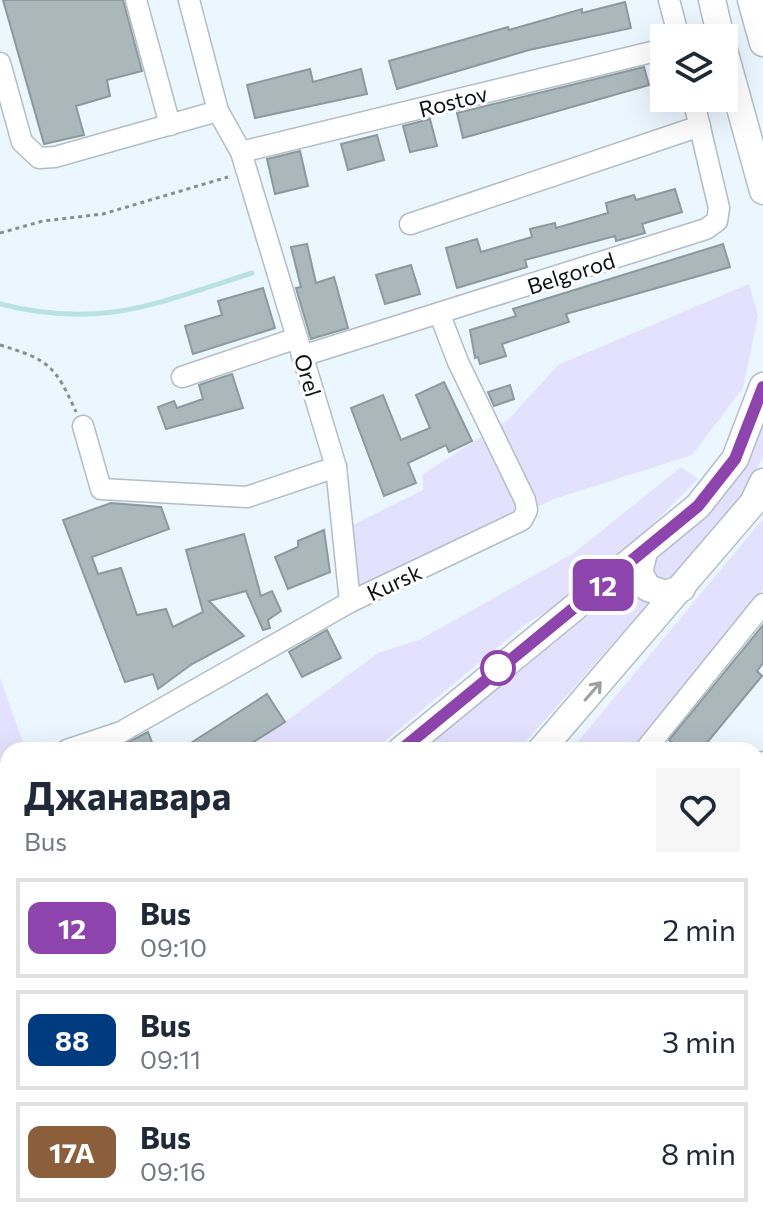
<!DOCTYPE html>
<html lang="en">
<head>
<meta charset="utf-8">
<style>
  :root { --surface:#fff; --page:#f6f6f7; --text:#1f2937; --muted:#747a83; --line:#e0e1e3 }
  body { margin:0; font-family:Commissioner,sans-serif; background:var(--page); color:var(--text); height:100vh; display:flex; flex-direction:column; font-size:30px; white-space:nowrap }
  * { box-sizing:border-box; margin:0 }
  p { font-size:26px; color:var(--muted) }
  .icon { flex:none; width:44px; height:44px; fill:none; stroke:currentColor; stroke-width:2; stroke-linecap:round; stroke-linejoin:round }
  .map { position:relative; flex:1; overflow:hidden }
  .drawer { position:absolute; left:0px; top:742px; width:764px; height:490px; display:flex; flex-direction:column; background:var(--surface); border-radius:24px 24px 0 0; box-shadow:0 8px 32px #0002 }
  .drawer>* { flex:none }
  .badge { padding:0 16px; border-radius:12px; font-size:28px; line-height:52px }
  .tools { position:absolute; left:650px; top:24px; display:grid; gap:16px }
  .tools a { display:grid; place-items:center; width:88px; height:88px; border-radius:0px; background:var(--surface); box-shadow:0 8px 32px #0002; font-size:40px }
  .map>.badge { position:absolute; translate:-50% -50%; box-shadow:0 0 0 4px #fff }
  .round { display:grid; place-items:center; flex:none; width:84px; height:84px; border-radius:0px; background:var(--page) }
  .summary { display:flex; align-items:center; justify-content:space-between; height:136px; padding:0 24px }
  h1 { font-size:38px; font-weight:700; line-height:60px }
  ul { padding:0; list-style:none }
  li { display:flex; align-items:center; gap:24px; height:100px; margin:0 16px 12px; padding:0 8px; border:4px solid var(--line); border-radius:0px }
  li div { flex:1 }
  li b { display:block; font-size:30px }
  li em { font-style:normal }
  li .badge { min-width:88px; font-weight:700; text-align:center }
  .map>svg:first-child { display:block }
  .green { fill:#e3e1fd }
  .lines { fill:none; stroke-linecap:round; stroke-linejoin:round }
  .stream { stroke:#bae2e2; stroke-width:5 }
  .building { fill:#aab8bc; stroke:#8c999d; stroke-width:2 }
  .minor-casing { stroke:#b3bdc5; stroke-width:23 }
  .major-casing { stroke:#b3bdc5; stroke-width:29 }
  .path { stroke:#868d93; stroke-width:3; stroke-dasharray:4 4; stroke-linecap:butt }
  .minor { stroke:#fff; stroke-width:20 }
  .major { stroke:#fff; stroke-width:26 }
  .oneway { stroke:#9fa0a1 }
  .line-casing { stroke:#fff; stroke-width:18 }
  .line { stroke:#8e44ad; stroke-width:12 }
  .stop-dot { fill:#fff; stroke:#8e44ad; stroke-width:4 }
  .labels { text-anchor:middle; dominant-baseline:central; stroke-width:6; stroke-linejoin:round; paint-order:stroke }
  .street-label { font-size:22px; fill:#0e1114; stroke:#fff }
</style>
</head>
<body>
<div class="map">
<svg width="763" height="1231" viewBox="0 0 763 1231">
  <rect width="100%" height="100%" fill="#ecf6ff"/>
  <g class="green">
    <path d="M749,284L758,316L743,388L692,455L554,499L357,594L353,525L423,490V474L508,420L558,365Z"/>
    <path d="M763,420V456L745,495L518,750H420L567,631L728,492Z"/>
    <path d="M681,467L698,479L621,556L570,598L527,623L374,750H247L378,653L419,640L574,553Z"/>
    <path d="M763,519V589L630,750H571Z"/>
    <path d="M0,678L26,750H8V783L0,786Z"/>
    <path d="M8,797V1224H72L67,1231H0V799Z"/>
  </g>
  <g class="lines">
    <path class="stream" d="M0,304C102,330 157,303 252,273"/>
  </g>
  <g class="building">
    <path d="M3,0H123L142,71L107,80L110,96L76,106L84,135L44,144Z"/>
    <path d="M625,2L631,28L529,50L397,89L389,61L508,27L509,30L582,9V13Z"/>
    <path d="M644,67L649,85L463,138L457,113Z"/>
    <path d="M310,69L313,82L361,69L367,94L255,118L247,85Z"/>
    <path d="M430,119L437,146L410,152L403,126Z"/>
    <path d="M377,135L384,160L348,170L341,144Z"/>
    <path d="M300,151L308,186L275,194L267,159Z"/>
    <path d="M675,189L682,212L642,224L645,233L616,241L615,236L525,260L527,267L457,288L446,248L477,239L481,252L532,237L530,229L555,223L556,228L608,213L606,203L634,195L636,200Z"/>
    <path d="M307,244L316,283L334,277L348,328L311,339L296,288L301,287L291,247Z"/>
    <path d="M723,244L730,267L566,314L569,322L502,344L506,356L480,364L478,357L475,358L470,330L516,316L513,309Z"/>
    <path d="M411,265L420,294L385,304L376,275Z"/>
    <path d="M263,288L275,328L193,354L185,326L222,315L218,301Z"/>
    <path d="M232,374L243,408L166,429L158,407L174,401L177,408L203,399L199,385Z"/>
    <path d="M444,382L472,441L449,452L446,445L408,463L416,483L384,496L351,408L383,395L401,440L430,428L416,395Z"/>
    <path d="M510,385L514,399L494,406L488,392Z"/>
    <path d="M111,503L161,507L169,529L92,557L98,574L121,568L137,615L166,609L173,627L203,612L186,550L244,534L261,596L272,591L281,611L268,620L270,628L263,630L246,591L209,601L244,636L192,664L158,689L153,674L125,682L63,520Z"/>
    <path d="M324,530L330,572L288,589L275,557L298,547V541Z"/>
    <path d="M763,625V663L757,671L762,676L701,750H681L669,740Z"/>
    <path d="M327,630L341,658L302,677L289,652Z"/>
    <path d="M267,694L285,722L241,750H180Z"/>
    <path d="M148,732L155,750H108L127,743Z"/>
  </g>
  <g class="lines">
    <g class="minor-casing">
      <g id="minor">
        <path d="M136,0L170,125"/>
        <path d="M189,0L218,111L241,152L336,467L350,602"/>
        <path d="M669,0L679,38"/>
        <path d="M0,63L22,142L39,158L55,157L218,111"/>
        <path d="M241,152L664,49"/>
        <path d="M410,224L700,126"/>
        <path d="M302,356L706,229L717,221L719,208L693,98"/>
        <path d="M182,377L297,338"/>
        <path d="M83,426L101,489L247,497L336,467"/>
        <path d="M67,750L121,732L350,602L522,520L527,510L525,500L458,362L440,315"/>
        <path d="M645,750L763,604"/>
        <path d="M756,769L763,762"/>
        <path d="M0,773L8,771"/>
        <path d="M756,970L763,968"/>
        <path d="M756,1072H763"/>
        <path d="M265,1231L272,1224"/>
        <path d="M540,1231L545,1224"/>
        <path d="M731,1231L763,1223"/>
      </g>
    </g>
    <g class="major-casing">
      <g id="major">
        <path d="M712,0L721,38"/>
        <path d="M751,0L763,43"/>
        <path d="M724,50L763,191"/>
        <path d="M644,552L639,573L648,588L666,594L682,588"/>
        <path d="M401,750L698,506L735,459L763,386"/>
        <path d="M541,750L753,503L763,482"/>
        <path d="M80,1231L85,1224"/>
        <path d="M121,1231V1224"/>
        <path d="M185,1231L188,1224"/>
      </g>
    </g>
    <g class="path">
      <path d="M0,233L43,221L103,214L228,177"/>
      <path d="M0,345C49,360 55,365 76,412"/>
    </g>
    <use href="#minor" class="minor"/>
    <use href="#major" class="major"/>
  </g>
  <defs><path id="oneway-shaft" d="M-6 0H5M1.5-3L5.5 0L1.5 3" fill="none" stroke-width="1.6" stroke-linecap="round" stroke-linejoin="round" transform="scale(2)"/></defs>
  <use class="oneway" href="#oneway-shaft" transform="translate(593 691) rotate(-49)"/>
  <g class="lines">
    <g class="line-casing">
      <path id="line" d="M401,750L698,506L735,459L763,387"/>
    </g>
    <use href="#line" class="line"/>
  </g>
  <circle class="stop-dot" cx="498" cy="668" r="16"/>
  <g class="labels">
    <g class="street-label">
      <text transform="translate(453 101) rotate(-14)">Rostov</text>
      <text transform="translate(571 273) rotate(-18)">Belgorod</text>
      <text transform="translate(308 375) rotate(73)">Orel</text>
      <text transform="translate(394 582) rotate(-25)">Kursk</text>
    </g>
  </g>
</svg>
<div class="tools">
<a><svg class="icon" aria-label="layers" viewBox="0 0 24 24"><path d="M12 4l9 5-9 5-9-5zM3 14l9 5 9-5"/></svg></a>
</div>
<b class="badge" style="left:603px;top:585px;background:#8e44ad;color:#fff">12</b>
<section class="drawer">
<div class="summary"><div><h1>Джанавара</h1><p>Bus</p></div><a class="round"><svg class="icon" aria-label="heart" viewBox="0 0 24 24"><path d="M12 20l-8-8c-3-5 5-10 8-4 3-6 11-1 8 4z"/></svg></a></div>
<ul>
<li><span class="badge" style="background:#8e44ad;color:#fff">12</span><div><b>Bus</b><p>09:10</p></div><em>2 min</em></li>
<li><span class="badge" style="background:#003b80;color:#fff">88</span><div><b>Bus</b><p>09:11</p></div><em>3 min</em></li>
<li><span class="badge" style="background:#8b5e3c;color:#fff">17А</span><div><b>Bus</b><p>09:16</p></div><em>8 min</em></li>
</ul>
</section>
</div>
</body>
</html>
